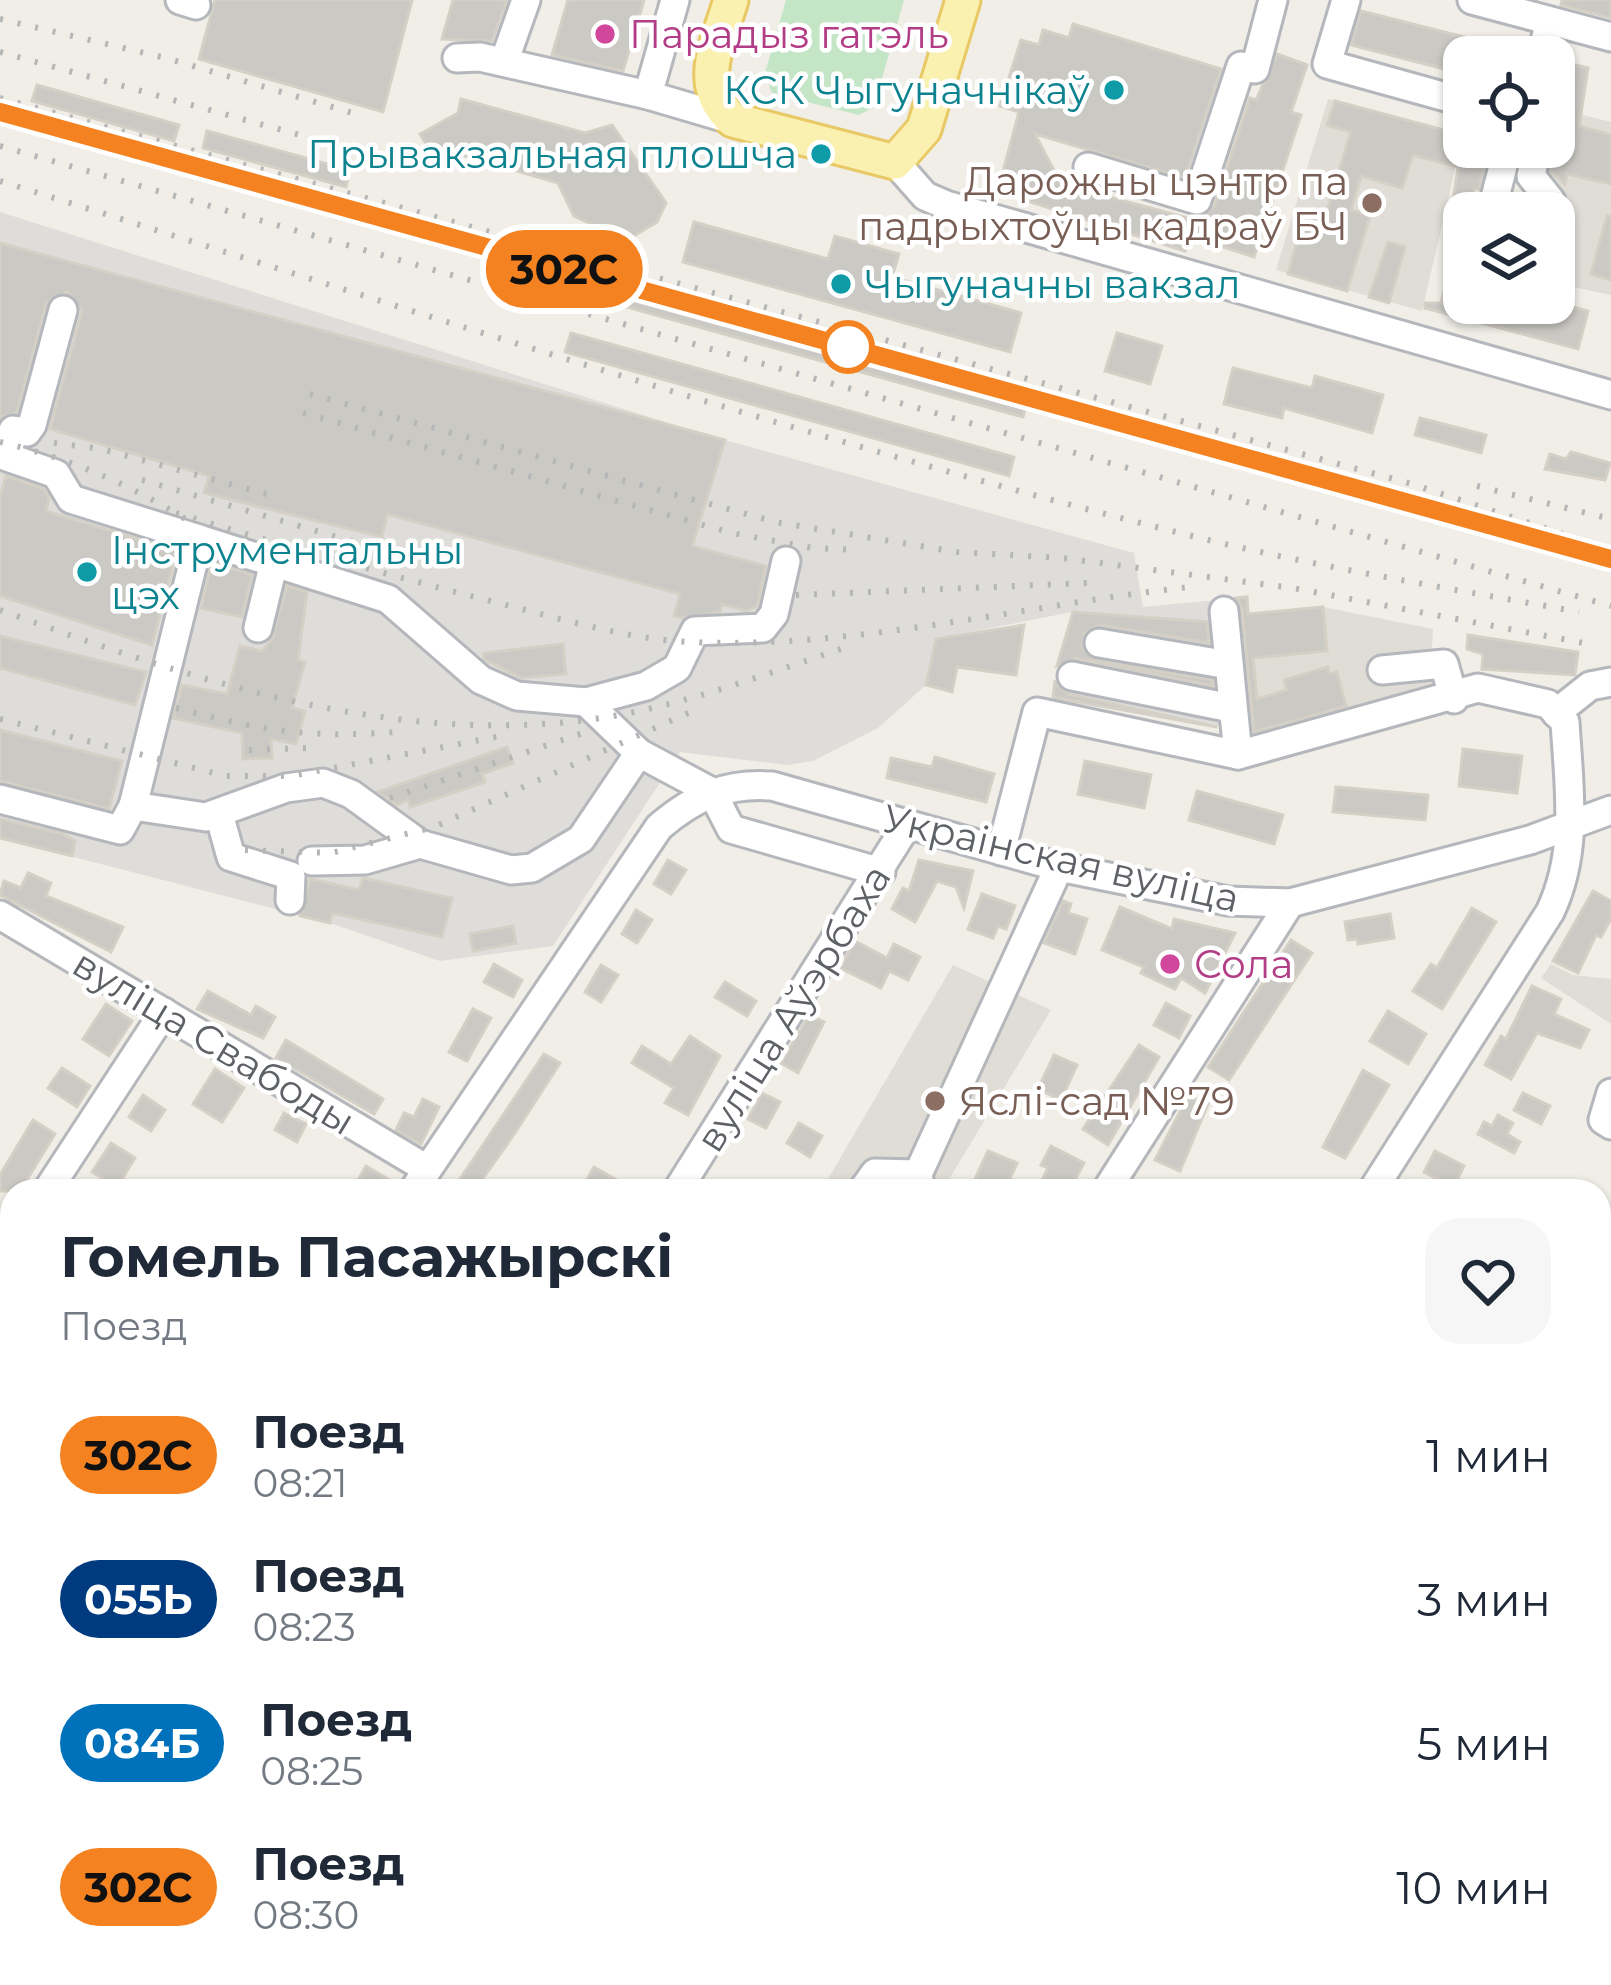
<!DOCTYPE html>
<html lang="ru">
<head>
<meta charset="utf-8">
<style>
  :root { --surface:#fff; --page:#f6f6f7; --text:#1f2937; --muted:#747a83 }
  body { margin:0; font-family:Montserrat,sans-serif; background:var(--page); color:var(--text); height:100vh; display:flex; flex-direction:column; font-size:45px; white-space:nowrap }
  * { box-sizing:border-box; margin:0 }
  p { font-size:39px; color:var(--muted) }
  .icon { flex:none; width:66px; height:66px; fill:none; stroke:currentColor; stroke-width:2; stroke-linecap:round; stroke-linejoin:round }
  .map { position:relative; flex:1; overflow:hidden }
  .drawer { position:absolute; left:0px; top:1179px; width:1611px; height:807px; display:flex; flex-direction:column; background:var(--surface); border-radius:36px 36px 0 0; box-shadow:0 3px 9px #0004 }
  .drawer>* { flex:none }
  .badge { padding:0 24px; border-radius:39px; font-size:42px; line-height:78px }
  .tools { position:absolute; left:1443px; top:36px; display:grid; gap:24px }
  .tools a { display:grid; place-items:center; width:132px; height:132px; border-radius:24px; background:var(--surface); box-shadow:0 3px 9px #0004; font-size:60px }
  .map>.badge { position:absolute; translate:-50% -50%; box-shadow:0 0 0 6px #fff }
  .round { display:grid; place-items:center; flex:none; width:126px; height:126px; border-radius:36px; background:var(--page) }
  .summary { display:flex; align-items:center; justify-content:space-between; height:204px; padding:0 60px }
  h1 { font-size:57px; font-weight:700; line-height:90px }
  ul { padding:0; list-style:none }
  li { display:flex; align-items:center; gap:36px; height:144px; padding:0 60px }
  li div { flex:1 }
  li b { display:block; font-size:45px }
  li em { font-style:normal }
  li .badge { min-width:132px; font-weight:700; text-align:center }
  .map>svg:first-child { display:block }
  .industrial { fill:#dfddd9 }
  .education { fill:#dfddd5 }
  .green { fill:#c5e5c7 }
  .building { fill:#cbc9c4; stroke:#d4d0c6; stroke-width:3 }
  .lines { fill:none; stroke-linecap:round; stroke-linejoin:round }
  .minor-casing { stroke:#b4b7bb; stroke-width:33 }
  .major-casing { stroke:#e9c966; stroke-width:39 }
  .minor { stroke:#fff; stroke-width:27 }
  .major { stroke:#faf1b1; stroke-width:33 }
  .rail { stroke:#b5b6b6; stroke-width:6; stroke-dasharray:3 15; stroke-linecap:butt }
  .line-casing { stroke:#fff; stroke-width:27 }
  .line { stroke:#f58220; stroke-width:18 }
  .hotel-dot { fill:#d1479c; stroke:#fff; stroke-width:4.5 }
  .culture-dot { fill:#0f9aa8; stroke:#fff; stroke-width:4.5 }
  .education-dot { fill:#8d6e63; stroke:#fff; stroke-width:4.5 }
  .stop-dot { fill:#fff; stroke:#f58220; stroke-width:6 }
  .labels { text-anchor:middle; dominant-baseline:central; stroke-width:9; stroke-linejoin:round; paint-order:stroke }
  .hotel-label { font-size:39px; fill:#b23c85; stroke:#fff; text-anchor:start }
  .culture-label { font-size:39px; fill:#0d838f; stroke:#fff; text-anchor:end }
  .education-label { font-size:39px; fill:#785e54; stroke:#fff; text-anchor:end }
  .street-label { font-size:39px; fill:#5e6266; stroke:#fff }
</style>
</head>
<body>
<div class="map">
<svg width="1611" height="1985" viewBox="0 0 1611 1985">
  <rect width="100%" height="100%" fill="#f0eee7"/>
  <path class="industrial" d="M0,212L703,434L1134,553L1143,607L1247,597L1261,737L1243,739L1227,728L1053,700L1072,612L936,639L926,685L878,728L813,761L787,765L680,752L553,946L440,961L330,923L0,838Z"/>
  <g class="education">
    <path d="M1328,99L1463,135L1422,311L1276,270Z"/>
    <path d="M1555,108L1611,122V295L1554,283V213H1531L1545,147H1554Z"/>
    <path d="M1323,607L1433,629L1430,672L1435,694L1261,737L1248,615Z"/>
    <path d="M1551,964L1573,975L1611,979V1024L1541,978Z"/>
    <path d="M953,965L1051,1010L942,1191H821Z"/>
  </g>
  <path class="green" d="M786,0H904L874,107L859,115L772,93L765,73Z"/>
  <g class="building">
    <path d="M215,0H412L383,112L199,59Z"/>
    <path d="M453,0H507L492,41L442,39Z"/>
    <path d="M568,0H644L623,71L552,55Z"/>
    <path d="M1562,0H1611V18L1561,5Z"/>
    <path d="M1361,11L1524,52L1523,57H1464V74L1351,45Z"/>
    <path d="M1073,24L1221,69L1185,178L1035,134L1061,184L1195,220L1214,207L1250,98L1256,100L1277,54L1307,65L1291,112L1301,115L1254,257L1190,236L1185,251L1021,199L1001,179L1019,112L1000,106L1021,40L1039,45L1043,30L1069,38Z"/>
    <path d="M1558,61L1588,68L1579,126L1611,135V184L1567,174L1565,184L1550,171Z"/>
    <path d="M37,85L179,125L174,141L32,101Z"/>
    <path d="M461,99L585,133L612,125L666,203L657,222L627,240L574,216L558,183L448,151L432,154L420,134L458,113Z"/>
    <path d="M1335,101L1463,135L1460,147H1489L1479,189L1474,188L1469,213H1464V233L1449,229L1458,167L1413,155L1402,188L1361,176L1351,210L1370,216L1347,291L1288,274L1304,217L1323,224L1351,132L1327,125Z"/>
    <path d="M207,131L350,170L346,187L203,148Z"/>
    <path d="M1607,216L1611,217V280L1591,274Z"/>
    <path d="M694,222L828,259L835,236L899,254L892,277L1021,313L1010,352L683,262Z"/>
    <path d="M1388,242L1405,247L1389,303L1369,297Z"/>
    <path d="M0,243L725,440L692,546L766,566L757,606L747,611L722,604L720,612L683,618L674,616L680,594L387,514L382,537L204,493L209,476L50,429L82,311L67,292L46,304L17,412L0,418Z"/>
    <path d="M1449,273L1464,277V303H1559L1588,311L1578,349L1425,308V303H1441Z"/>
    <path d="M584,279L1027,402L1023,417L580,294Z"/>
    <path d="M571,333L1014,457L1009,476L565,352Z"/>
    <path d="M1117,333L1162,346L1150,384L1105,371Z"/>
    <path d="M1233,368L1312,388L1315,376L1383,395L1372,433L1284,408L1282,418L1224,404Z"/>
    <path d="M1420,418L1486,435L1481,453L1415,435Z"/>
    <path d="M1571,452L1610,463L1605,480L1545,469L1550,454L1566,459Z"/>
    <path d="M6,476L44,489L49,497L46,511L177,551L152,645L0,596V497Z"/>
    <path d="M212,562L252,575L242,617L201,608Z"/>
    <path d="M287,586L307,592L298,660L305,662L292,708L305,711L296,744L271,739L272,758L243,759L242,733L173,718L182,685L227,694L240,646L262,651L272,639Z"/>
    <path d="M1247,597L1248,614L1323,607L1327,651L1253,658L1257,699L1287,690L1284,680L1328,667L1329,674L1337,672L1346,706L1254,732L1242,609L1236,598Z"/>
    <path d="M1073,612L1207,622L1209,643L1101,625L1084,633L1082,648L1096,661L1213,680V686L1076,658L1057,666Z"/>
    <path d="M1024,625L1016,675L957,667L952,692L926,685L936,639Z"/>
    <path d="M1468,635L1578,652L1575,675L1482,669L1483,654L1467,649Z"/>
    <path d="M0,636L146,672L135,705L0,668Z"/>
    <path d="M563,644L566,674L522,678L484,659V653Z"/>
    <path d="M1055,682L1068,694L1217,727L1053,697Z"/>
    <path d="M0,730L122,761L109,809L0,781Z"/>
    <path d="M507,747L513,763L482,774L485,782L410,807L408,800L397,805L378,792Z"/>
    <path d="M1463,749L1522,756L1517,793L1459,786Z"/>
    <path d="M935,757L994,774L986,802L887,778L891,758L932,767Z"/>
    <path d="M1085,761L1151,775L1144,808L1078,794Z"/>
    <path d="M1336,787L1428,795L1425,820L1333,812Z"/>
    <path d="M1197,791L1283,815L1274,844L1189,820Z"/>
    <path d="M0,819L63,834L75,841L72,856L0,838Z"/>
    <path d="M668,860L686,870L671,894L654,884Z"/>
    <path d="M919,860L973,871L964,908L956,887L937,881L915,922L892,909L903,888L909,891Z"/>
    <path d="M28,873L51,883L46,896L123,927L111,952L0,895L4,881L21,888Z"/>
    <path d="M363,878L452,898L442,937L332,913L330,923L300,916L310,879L359,890Z"/>
    <path d="M1593,891L1611,901V919L1601,937L1596,935L1578,973L1553,961Z"/>
    <path d="M982,894L1015,906L1006,929L998,926L993,938L968,929Z"/>
    <path d="M1063,901L1071,904L1068,913L1087,919L1075,954L1044,943Z"/>
    <path d="M1120,907L1172,929L1174,919L1235,933L1205,993L1181,978L1175,989L1141,973L1144,967L1102,950Z"/>
    <path d="M1472,908L1496,922L1442,1009L1413,991L1431,964L1437,968Z"/>
    <path d="M636,910L652,920L637,943L622,934Z"/>
    <path d="M1390,914L1394,938L1358,944L1357,939L1348,940L1345,922Z"/>
    <path d="M513,926L516,943L473,951L470,934Z"/>
    <path d="M1291,940L1312,953L1229,1080L1208,1067Z"/>
    <path d="M855,941L887,958L894,944L920,957L908,980L889,971L881,988L840,968Z"/>
    <path d="M494,964L522,980L513,997L484,982Z"/>
    <path d="M601,965L618,975L601,1002L585,992Z"/>
    <path d="M725,982L756,1001L747,1016L715,997Z"/>
    <path d="M1532,986L1561,999L1554,1014L1589,1030L1580,1048L1537,1033L1511,1079L1485,1065L1501,1036L1506,1039Z"/>
    <path d="M208,991L251,1015L256,1006L275,1017L263,1038L197,1009Z"/>
    <path d="M1166,1003L1190,1016L1179,1038L1154,1025Z"/>
    <path d="M106,1004L132,1021L109,1056L83,1039Z"/>
    <path d="M473,1009L491,1018L467,1061L449,1052Z"/>
    <path d="M1388,1011L1426,1034L1408,1064L1370,1041Z"/>
    <path d="M809,1015L824,1022L798,1073L781,1063Z"/>
    <path d="M690,1036L720,1056L688,1115L665,1103L674,1088L632,1063L642,1046L671,1064Z"/>
    <path d="M286,1040L383,1099L374,1114L276,1058Z"/>
    <path d="M1139,1045L1159,1057L1108,1145L1083,1129Z"/>
    <path d="M544,1054L560,1063L515,1133L474,1191H452Z"/>
    <path d="M1054,1055L1077,1065L1061,1100L1038,1089Z"/>
    <path d="M62,1068L90,1086L77,1107L48,1088Z"/>
    <path d="M215,1069L244,1088L222,1122L193,1104Z"/>
    <path d="M1363,1070L1389,1085L1345,1158L1323,1147Z"/>
    <path d="M762,1093L780,1102L766,1128L748,1119Z"/>
    <path d="M1523,1093L1550,1106L1541,1124L1514,1110Z"/>
    <path d="M143,1095L165,1110L151,1131L129,1117Z"/>
    <path d="M1188,1096L1208,1104L1180,1171L1155,1160Z"/>
    <path d="M423,1099L439,1107L421,1144L396,1130L404,1113L414,1117Z"/>
    <path d="M284,1113L306,1124L297,1142L275,1130Z"/>
    <path d="M1498,1115L1513,1123L1507,1134L1520,1142L1514,1153L1478,1134L1484,1122L1492,1126Z"/>
    <path d="M33,1120L55,1134L20,1191H0V1175Z"/>
    <path d="M799,1123L822,1136L810,1157L787,1143Z"/>
    <path d="M111,1143L135,1158L117,1187L92,1172Z"/>
    <path d="M1051,1146L1084,1163L1069,1191H1037L1048,1168L1041,1165Z"/>
    <path d="M988,1151L1017,1163L1005,1191L975,1179Z"/>
    <path d="M1435,1151L1464,1166L1452,1191H1436L1441,1181L1424,1172Z"/>
    <path d="M366,1166L388,1179L381,1191H352Z"/>
    <path d="M594,1167L636,1191H594L584,1185Z"/>
  </g>
  <g class="lines">
    <g class="minor-casing">
      <g id="minor">
        <path d="M180,0L196,5"/>
        <path d="M675,0L648,95L733,120"/>
        <path d="M1346,0L1327,64L1464,102"/>
        <path d="M1472,0L1611,37"/>
        <path d="M1541,57L1550,21"/>
        <path d="M457,58L480,57L648,95"/>
        <path d="M504,62L526,0"/>
        <path d="M1537,147L1531,176L1551,201"/>
        <path d="M895,162L925,196L946,205L1611,395"/>
        <path d="M1088,167L1197,200L1241,66L1255,69L1273,0"/>
        <path d="M1491,213L1508,147"/>
        <path d="M63,310L32,425L27,432L13,430L7,457L56,474L71,499L199,539L133,806L206,817L286,788L323,783L351,794L420,844L511,870L532,868L581,839L639,753L712,792L731,829L881,872"/>
        <path d="M199,539L388,599L481,680L517,696L586,702L646,686L677,668L695,631L763,628L774,614L786,561"/>
        <path d="M1224,611L1238,755"/>
        <path d="M258,628L274,562"/>
        <path d="M1099,643L1229,665"/>
        <path d="M1382,670L1444,664L1454,699"/>
        <path d="M1072,676L1231,708"/>
        <path d="M586,702L639,753"/>
        <path d="M1556,713L1590,686L1611,682"/>
        <path d="M0,799L120,830L133,806"/>
        <path d="M219,814L231,857L291,876L290,900"/>
        <path d="M1001,851L1037,712L1238,755L1478,688L1548,704L1565,722C1569,788 1579,851 1550,912L1372,1191"/>
        <path d="M312,861L365,860L420,844"/>
        <path d="M0,915L427,1169"/>
        <path d="M1611,1093L1603,1120L1611,1125"/>
        <path d="M47,1191L164,1012"/>
        <path d="M413,1191L659,827C694,797 725,783 772,786L1059,867L1228,901L1290,903L1530,840L1611,810"/>
        <path d="M677,1191L907,825"/>
        <path d="M862,1191L875,1173L918,1174"/>
        <path d="M921,1191L918,1174L1059,867"/>
        <path d="M1106,1191L1290,903"/>
        <path d="M0,1263L12,1245"/>
        <path d="M1599,1386L1611,1392"/>
        <path d="M1599,1595L1611,1600"/>
        <path d="M1599,1772L1611,1754"/>
        <path d="M0,1834L12,1815"/>
        <path d="M800,1974L819,1985"/>
        <path d="M1018,1974L1037,1985"/>
        <path d="M166,1985L173,1974"/>
        <path d="M604,1985L611,1974"/>
        <path d="M858,1985L865,1974"/>
        <path d="M1461,1985L1468,1974"/>
      </g>
    </g>
    <g class="major-casing">
      <path id="major" d="M731,0C718,43 694,86 733,120L895,162L924,129L963,0"/>
    </g>
    <use href="#minor" class="minor"/>
    <use href="#major" class="major"/>
    <g class="rail">
      <path d="M0,19L166,58L363,116"/>
      <path d="M0,52L354,150"/>
      <path d="M0,98L1412,484L1611,550"/>
      <path d="M0,146L1611,606"/>
      <path d="M0,181C394,304 787,435 1188,535C1316,567 1448,588 1579,612"/>
      <path d="M310,394L775,522L957,552L1062,558L1293,588L1594,645"/>
      <path d="M303,413L732,533L813,548L861,550"/>
      <path d="M0,442C68,458 127,483 187,520"/>
      <path d="M54,443L102,449L270,495"/>
      <path d="M142,480L385,551"/>
      <path d="M1477,486L1611,519"/>
      <path d="M176,513C284,546 392,576 502,604C563,619 626,639 690,642C854,650 1034,603 1199,586"/>
      <path d="M796,595L1089,583"/>
      <path d="M0,610C184,677 379,743 578,721C671,711 762,675 850,646"/>
      <path d="M176,708C266,732 314,739 407,731"/>
      <path d="M0,719L226,776H291L501,736"/>
      <path d="M249,750L307,748"/>
      <path d="M390,798L592,730"/>
      <path d="M245,850L331,853L434,827L695,710"/>
    </g>
  </g>
  <g class="lines">
    <g class="line-casing">
      <path id="line" d="M0,112L1611,559"/>
    </g>
    <use href="#line" class="line"/>
  </g>
  <g class="hotel-dot">
    <circle cx="605" cy="34" r="12"/>
    <circle cx="1170" cy="964" r="12"/>
  </g>
  <g class="culture-dot">
    <circle cx="1114" cy="90" r="12"/>
    <circle cx="821" cy="154" r="12"/>
    <circle cx="841" cy="284" r="12"/>
    <circle cx="87" cy="572" r="12"/>
  </g>
  <g class="education-dot">
    <circle cx="1372" cy="203" r="12"/>
    <circle cx="935" cy="1101" r="12"/>
  </g>
  <circle class="stop-dot" cx="848" cy="347" r="24"/>
  <g class="labels">
    <g class="hotel-label">
      <text x="629" y="34">Парадыз гатэль</text>
      <text x="1194" y="964">Сола</text>
    </g>
    <g class="culture-label">
      <text x="1090" y="90">КСК Чыгуначнікаў</text>
      <text x="797" y="154">Прывакзальная плошча</text>
      <text x="865" y="284" text-anchor="start">Чыгуначны вакзал</text>
      <text x="111" y="550" text-anchor="start">Інструментальны<tspan x="111" dy="45">цэх</tspan></text>
    </g>
    <g class="education-label">
      <text x="1348" y="181">Дарожны цэнтр па<tspan x="1348" dy="45">падрыхтоўцы кадраў БЧ</tspan></text>
      <text x="959" y="1101" text-anchor="start">Яслі-сад №79</text>
    </g>
    <g class="street-label">
      <text transform="translate(1061 858) rotate(13)">Украінская вуліца</text>
      <text transform="translate(793 1008) rotate(-58)">вуліца Аўэрбаха</text>
      <text transform="translate(214 1042) rotate(31)">вуліца Свабоды</text>
    </g>
  </g>
</svg>
<div class="tools">
<a><svg class="icon" aria-label="locate" viewBox="0 0 24 24"><circle cx="12" cy="12" r="6"/><path d="M12 2v4M12 18v4M2 12h4M18 12h4"/></svg></a>
<a><svg class="icon" aria-label="layers" viewBox="0 0 24 24"><path d="M12 4l9 5-9 5-9-5zM3 14l9 5 9-5"/></svg></a>
</div>
<b class="badge" style="left:564px;top:269px;background:#f58220;color:#111">302С</b>
<section class="drawer">
<div class="summary"><div><h1>Гомель Пасажырскі</h1><p>Поезд</p></div><a class="round"><svg class="icon" aria-label="heart" viewBox="0 0 24 24"><path d="M12 20l-8-8c-3-5 5-10 8-4 3-6 11-1 8 4z"/></svg></a></div>
<ul>
<li><span class="badge" style="background:#f58220;color:#111">302С</span><div><b>Поезд</b><p>08:21</p></div><em>1 мин</em></li>
<li><span class="badge" style="background:#003b80;color:#fff">055Ь</span><div><b>Поезд</b><p>08:23</p></div><em>3 мин</em></li>
<li><span class="badge" style="background:#0072bc;color:#fff">084Б</span><div><b>Поезд</b><p>08:25</p></div><em>5 мин</em></li>
<li><span class="badge" style="background:#f58220;color:#111">302С</span><div><b>Поезд</b><p>08:30</p></div><em>10 мин</em></li>
</ul>
</section>
</div>
</body>
</html>
